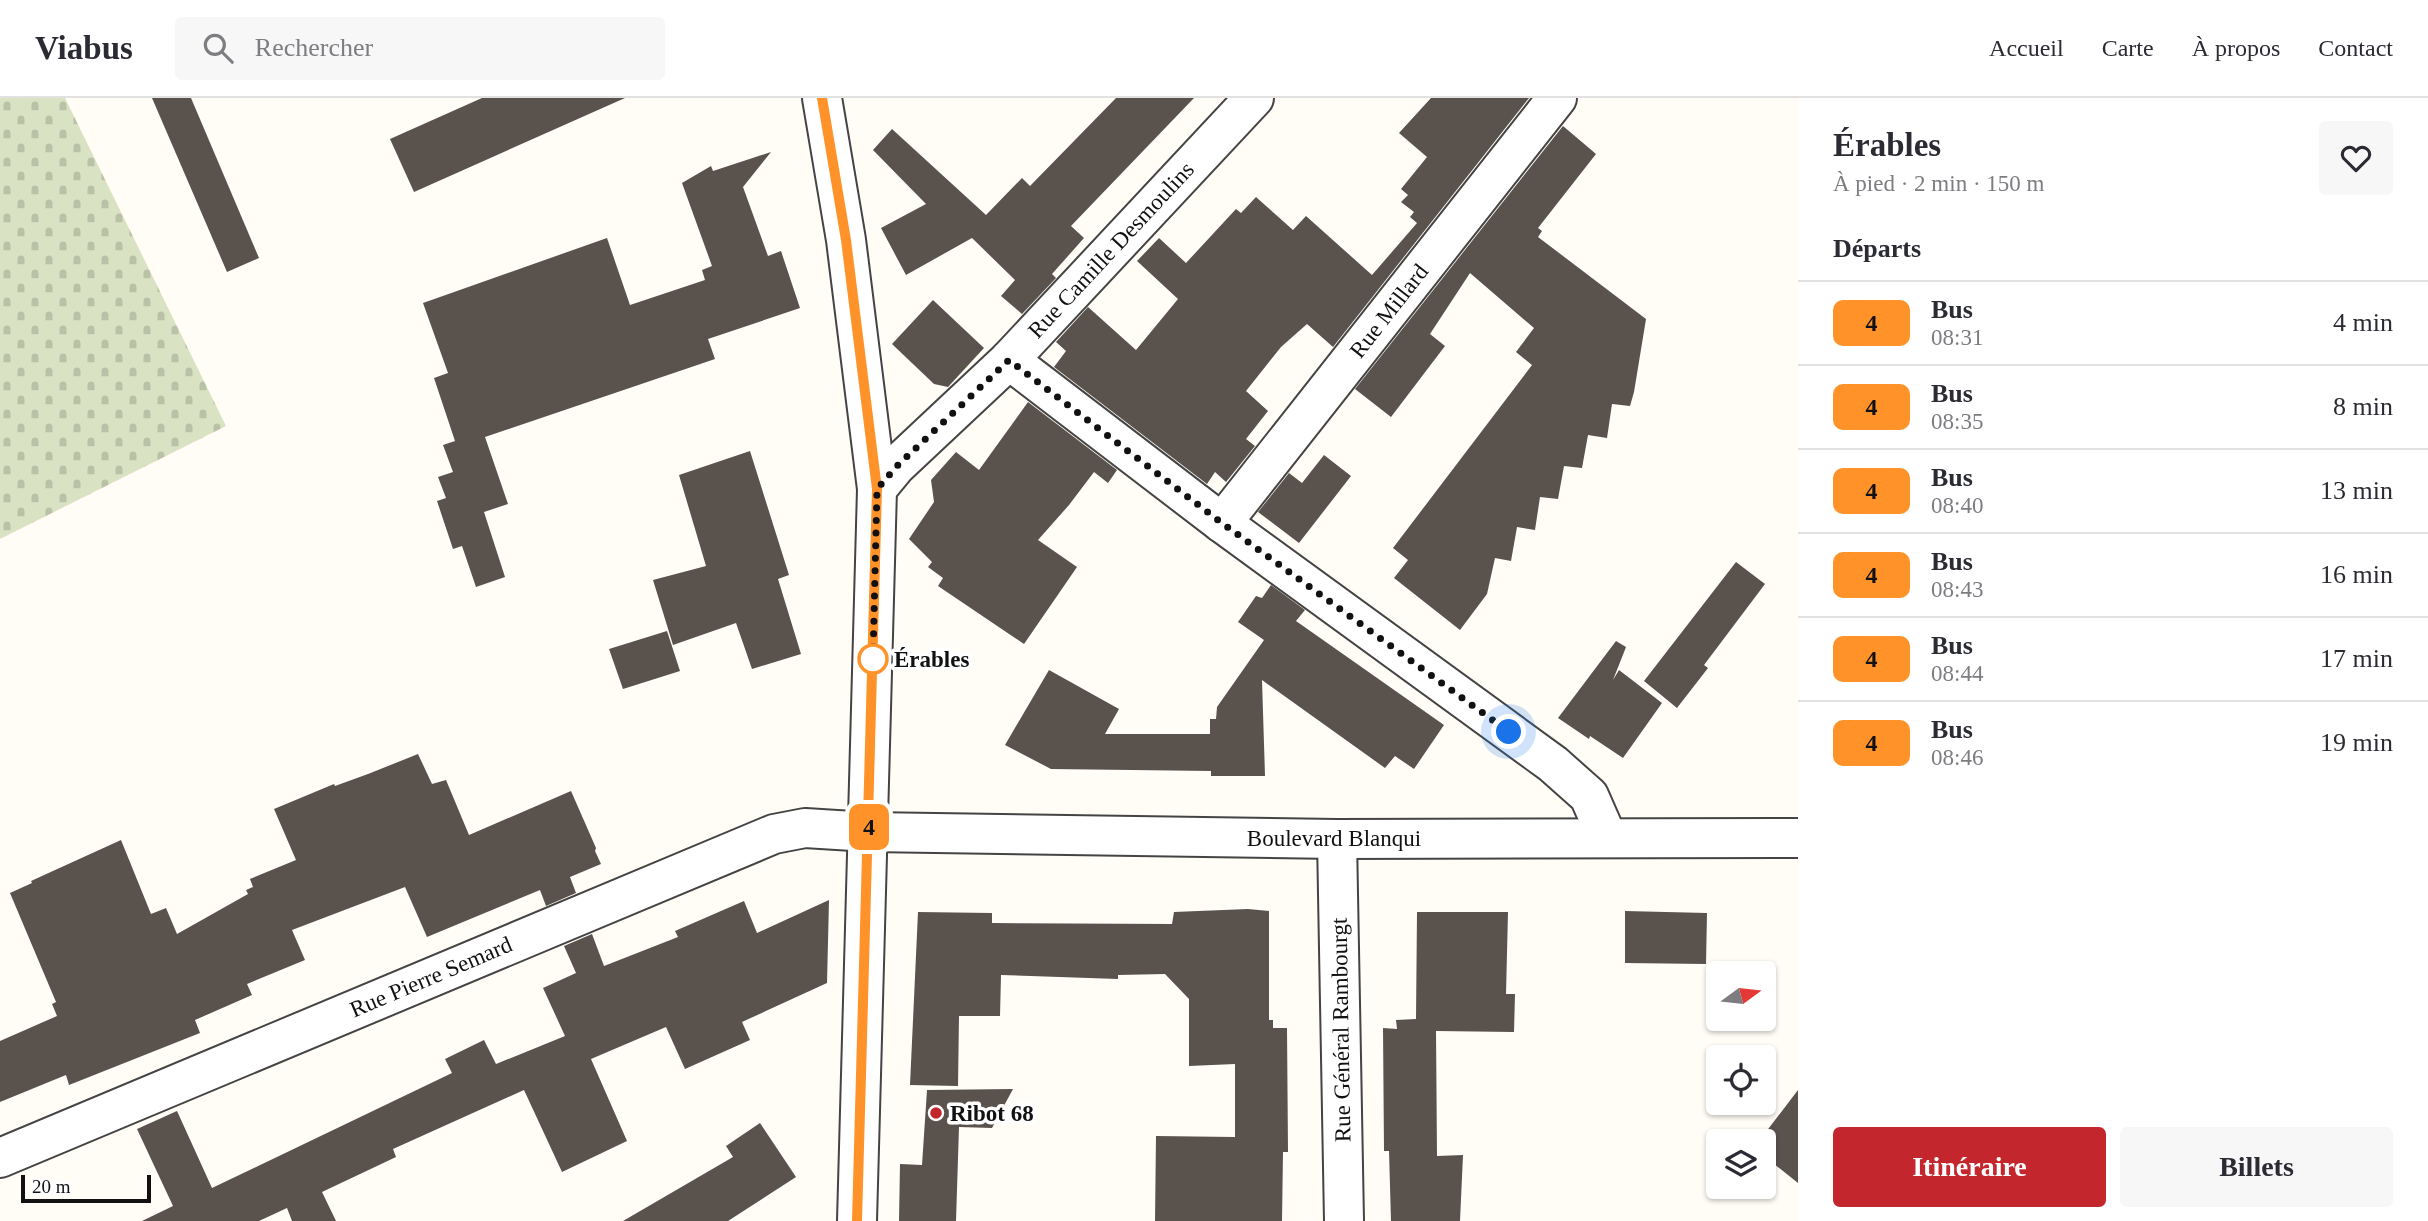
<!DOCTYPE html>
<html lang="fr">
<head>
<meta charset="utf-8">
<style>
  :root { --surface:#fff; --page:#f7f7f7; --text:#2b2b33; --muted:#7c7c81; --line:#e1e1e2; --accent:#c4262e }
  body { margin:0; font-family:"Times New Roman",serif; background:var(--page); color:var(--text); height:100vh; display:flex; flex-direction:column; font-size:26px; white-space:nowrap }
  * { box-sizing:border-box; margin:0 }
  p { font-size:23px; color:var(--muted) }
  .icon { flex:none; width:38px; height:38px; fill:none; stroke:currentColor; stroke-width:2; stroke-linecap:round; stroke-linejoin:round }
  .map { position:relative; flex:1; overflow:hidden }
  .side { display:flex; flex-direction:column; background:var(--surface); width:630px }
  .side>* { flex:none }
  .badge { padding:0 14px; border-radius:10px; font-size:24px; line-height:46px }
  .needle { width:46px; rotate:75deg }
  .buttons { position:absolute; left:1706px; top:863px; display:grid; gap:14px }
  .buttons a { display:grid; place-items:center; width:70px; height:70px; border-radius:7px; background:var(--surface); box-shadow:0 2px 5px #0004; font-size:35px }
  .scale { position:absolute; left:21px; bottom:18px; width:130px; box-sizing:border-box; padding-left:7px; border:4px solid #111; border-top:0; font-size:19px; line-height:24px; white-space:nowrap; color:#111; -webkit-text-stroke:5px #fff; paint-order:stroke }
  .you { position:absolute; width:35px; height:35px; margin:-18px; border:5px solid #fff; border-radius:50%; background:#1a73e8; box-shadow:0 0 0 10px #1a73e833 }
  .map>.badge { position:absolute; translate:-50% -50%; box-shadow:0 0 0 4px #fff }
  h2 { padding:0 35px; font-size:26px; line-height:63px }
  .round { display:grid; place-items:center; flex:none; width:74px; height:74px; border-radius:7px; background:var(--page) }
  .head { display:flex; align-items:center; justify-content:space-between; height:119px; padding:0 35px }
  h1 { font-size:33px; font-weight:600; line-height:52px }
  .action { display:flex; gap:14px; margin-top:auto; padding:14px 35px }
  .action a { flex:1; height:80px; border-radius:7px; background:var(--accent); color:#fff; font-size:28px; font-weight:600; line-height:80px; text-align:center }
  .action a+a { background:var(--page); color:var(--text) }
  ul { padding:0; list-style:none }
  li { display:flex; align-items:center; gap:21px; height:84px; padding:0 35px; border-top:2px solid var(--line) }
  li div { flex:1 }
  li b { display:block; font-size:26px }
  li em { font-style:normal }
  li .badge { min-width:77px; font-weight:700; text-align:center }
  header { display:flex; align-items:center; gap:42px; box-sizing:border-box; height:98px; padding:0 35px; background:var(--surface); border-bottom:2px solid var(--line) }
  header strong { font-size:33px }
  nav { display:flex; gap:38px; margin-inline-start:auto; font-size:24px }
  .search { width:490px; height:63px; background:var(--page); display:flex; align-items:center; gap:18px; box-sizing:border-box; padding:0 24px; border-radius:7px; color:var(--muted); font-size:26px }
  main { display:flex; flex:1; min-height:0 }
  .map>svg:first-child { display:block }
  .cemetery { fill:url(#cemetery-stones) }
  .building { fill:#5a524d }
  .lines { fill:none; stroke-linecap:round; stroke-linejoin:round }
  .minor-casing { stroke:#444; stroke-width:42 }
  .minor { stroke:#fff; stroke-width:38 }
  .line-casing { stroke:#fff; stroke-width:16 }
  .line { stroke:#ff9329; stroke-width:10 }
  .walk { stroke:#111; stroke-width:7; stroke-dasharray:0 12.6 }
  .stop-dot { fill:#fff; stroke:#ff9329; stroke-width:3.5 }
  .poi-dot { fill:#c4262e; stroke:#fff; stroke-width:2.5 }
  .labels { text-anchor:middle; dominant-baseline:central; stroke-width:7; stroke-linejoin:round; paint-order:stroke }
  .street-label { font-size:23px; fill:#111; stroke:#fff }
  .stop-label { font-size:23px; font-weight:bold; fill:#111; stroke:#fff; text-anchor:start }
  .poi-label { font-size:23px; font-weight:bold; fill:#111; stroke:#fff; text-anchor:start }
</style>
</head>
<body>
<header>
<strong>Viabus</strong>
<div class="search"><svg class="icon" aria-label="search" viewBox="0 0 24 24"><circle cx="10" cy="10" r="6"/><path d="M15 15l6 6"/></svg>Rechercher</div>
<nav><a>Accueil</a><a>Carte</a><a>À propos</a><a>Contact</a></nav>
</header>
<main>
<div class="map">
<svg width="1798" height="1123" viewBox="0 0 1798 1123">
  <defs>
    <pattern id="cemetery-stones" width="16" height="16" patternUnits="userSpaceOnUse" patternTransform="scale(1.75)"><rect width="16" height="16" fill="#d9e3c4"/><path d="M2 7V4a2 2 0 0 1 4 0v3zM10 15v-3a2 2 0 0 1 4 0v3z" fill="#b9c2a7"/></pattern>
  </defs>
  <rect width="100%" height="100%" fill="#fffdf5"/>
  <path class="cemetery" d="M0,0H65L226,328L0,441Z"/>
  <g class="building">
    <path d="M152,0H191L259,160L227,174Z"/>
    <path d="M482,0H625L414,94L390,41Z"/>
    <path d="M1116,0H1194L1071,128L1084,140L1052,176L1056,180L1022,216L1001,198L1015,182L972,140L906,177L881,130L926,106L873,52L892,31L986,117L1022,80L1030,88Z"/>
    <path d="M1431,0H1529L1333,249L1307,226L1281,249L1246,293L1268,313L1246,341L1255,348L1226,384L1215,374L1207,386L1054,269L1066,253L1056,244L1088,209L1136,252L1178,201L1137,163L1159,140L1186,165L1236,111L1241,115L1256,99L1293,132L1306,118L1372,177L1417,125L1410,119L1414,114L1401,104L1408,97L1401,91L1427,59L1399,35Z"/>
    <path d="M1563,28L1596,56L1538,130L1542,133L1538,139L1646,221L1634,294L1630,308L1612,306L1607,340L1588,337L1582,370L1564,368L1558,401L1540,399L1535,432L1517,429L1511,463L1495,460L1487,496L1460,532L1394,480L1408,462L1393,450L1532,267L1516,254L1534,230L1470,175L1430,236L1445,248L1391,319L1355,291Z"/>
    <path d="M771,54L743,89L768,158L781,153L800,210L708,241L715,261L485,339L508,406L484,414L505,479L476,489L462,448L453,451L437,403L446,400L438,379L453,374L443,347L455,343L434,280L448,275L423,205L607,140L630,207L705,182L702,172L712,168L682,85L711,68L713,73Z"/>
    <path d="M933,202L984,250L948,289L934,286L892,246Z"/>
    <path d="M1028,304L1117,372L1108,385L1094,374L1069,407L1038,442L1077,469L1024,546L938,488L943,480L928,469L932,464L909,441L934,404L931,382L956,354L979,372Z"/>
    <path d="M750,353L789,477L778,481L801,556L752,571L736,525L673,547L653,482L706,468L679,377Z"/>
    <path d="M1324,357L1351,378L1299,445L1258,414L1289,375L1302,385Z"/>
    <path d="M1736,464L1765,486L1704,567L1708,570L1677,610L1644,583Z"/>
    <path d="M1271,487L1305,512L1296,523L1444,627L1414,671L1395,658L1385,670L1262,582L1265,678H1211V673L1051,671L1005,647L1049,572L1119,611L1105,636H1210V621H1216L1217,609L1264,542L1238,524L1256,498L1262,500Z"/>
    <path d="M667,533L680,573L623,591L609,551Z"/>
    <path d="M1616,543L1626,549L1613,582L1619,572L1662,605L1623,660L1590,638L1589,641L1558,620Z"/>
    <path d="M418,656L432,686L446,682L469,737L571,693L596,750L595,753L601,766L570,779L576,795L546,808L540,792L427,839L405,789L292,832L305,862L247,886L252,897L195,922L200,935L69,987L66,977L0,1004V943L57,918L52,906L56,904L10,795L32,785L31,783L121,742L151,816L166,810L177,836L248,796L246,792L253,789L250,781L296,762L274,711L334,686L335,688L368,676Z"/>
    <path d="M829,802L827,885L742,924L750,942L685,971L666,929L591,961L627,1043L562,1074L524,992L393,1051L396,1059L322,1094L336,1123H292L287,1110L259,1123H142L173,1108L137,1031L177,1013L212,1090L452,975L445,961L484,942L496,966L565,938L543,890L576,875L564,848L592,836L604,868L678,839L675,833L744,803L757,835Z"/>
    <path d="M1248,811L1269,813V922H1273V930H1287L1288,1054H1283L1282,1123H1155L1156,1038L1235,1039V966L1189,968V901L1165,876L1118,877V881L1001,877L1000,918H959L958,988L910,987L918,814L992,815V825L1172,826L1174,814Z"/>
    <path d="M1625,813L1707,815L1706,866L1625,865Z"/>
    <path d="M1417,814H1508L1506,896H1515L1514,934L1436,933L1437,1058L1463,1057L1460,1123H1391L1389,1053H1384L1383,930L1397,931L1396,922L1416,921Z"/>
    <path d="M1013,991L992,1030L959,1029L956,1123H899L900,1066L922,1067L927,992Z"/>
    <path d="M1798,992V1085L1764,1058V1043H1759Z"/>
    <path d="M760,1025L796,1079L728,1123H623L733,1059L726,1048Z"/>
  </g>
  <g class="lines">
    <g class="minor-casing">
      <g id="minor">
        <path d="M822,0L846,142L877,391L857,1123"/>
        <path d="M1009,262L1222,425L1553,666L1589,698L1607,739"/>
        <path d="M877,391L896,368L1009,262L1254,0"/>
        <path d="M1222,425L1557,0"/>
        <path d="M1337,741L1344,1123"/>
        <path d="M0,1060L774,736L805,730L869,734L1337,741L1798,740"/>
      </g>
    </g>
    <use href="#minor" class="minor"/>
  </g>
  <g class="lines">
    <g class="line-casing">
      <path id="line" d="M822,0L846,142L877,391L857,1123"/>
    </g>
    <use href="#line" class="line"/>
    <path class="walk" d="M873,561L877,391L897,368L1009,262L1222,425L1509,634"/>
  </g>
  <circle class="stop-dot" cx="873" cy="561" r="14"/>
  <circle class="poi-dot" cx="936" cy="1015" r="7"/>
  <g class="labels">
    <g class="street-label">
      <text transform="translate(1111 152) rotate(-47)">Rue Camille Desmoulins</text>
      <text transform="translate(1389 213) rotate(-52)">Rue Millard</text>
      <text x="1334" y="740">Boulevard Blanqui</text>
      <text transform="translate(431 879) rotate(-23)">Rue Pierre Semard</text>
      <text transform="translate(1341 932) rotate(-91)">Rue Général Rambourgt</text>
    </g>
    <g class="stop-label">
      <text x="894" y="561">Érables</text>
    </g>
    <g class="poi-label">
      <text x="950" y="1015">Ribot 68</text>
    </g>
  </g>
</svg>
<div class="buttons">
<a><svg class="needle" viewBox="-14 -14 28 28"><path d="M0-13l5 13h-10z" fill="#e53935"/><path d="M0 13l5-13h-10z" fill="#7c7c81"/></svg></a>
<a><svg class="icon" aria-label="locate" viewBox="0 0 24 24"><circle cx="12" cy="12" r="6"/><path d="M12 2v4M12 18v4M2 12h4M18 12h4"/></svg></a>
<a><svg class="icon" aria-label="layers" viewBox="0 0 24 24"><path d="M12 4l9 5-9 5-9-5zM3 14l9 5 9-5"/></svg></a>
</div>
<div class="scale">20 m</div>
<div class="you" style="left:1509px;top:634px"></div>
<b class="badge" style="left:869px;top:729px;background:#ff9329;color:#111">4</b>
</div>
<section class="side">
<div class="head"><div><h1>Érables</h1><p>À pied · 2 min · 150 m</p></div><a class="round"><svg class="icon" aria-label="heart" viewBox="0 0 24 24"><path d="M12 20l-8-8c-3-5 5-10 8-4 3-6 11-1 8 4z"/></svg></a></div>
<h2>Départs</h2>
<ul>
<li><span class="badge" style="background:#ff9329;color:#111">4</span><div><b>Bus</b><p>08:31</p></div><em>4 min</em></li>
<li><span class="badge" style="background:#ff9329;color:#111">4</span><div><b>Bus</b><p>08:35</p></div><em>8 min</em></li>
<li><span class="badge" style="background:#ff9329;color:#111">4</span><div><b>Bus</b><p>08:40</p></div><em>13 min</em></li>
<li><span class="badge" style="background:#ff9329;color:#111">4</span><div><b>Bus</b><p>08:43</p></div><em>16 min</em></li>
<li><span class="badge" style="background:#ff9329;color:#111">4</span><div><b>Bus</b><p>08:44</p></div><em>17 min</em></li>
<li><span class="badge" style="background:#ff9329;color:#111">4</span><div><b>Bus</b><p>08:46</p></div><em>19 min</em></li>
</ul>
<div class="action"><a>Itinéraire</a><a>Billets</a></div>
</section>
</main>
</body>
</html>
